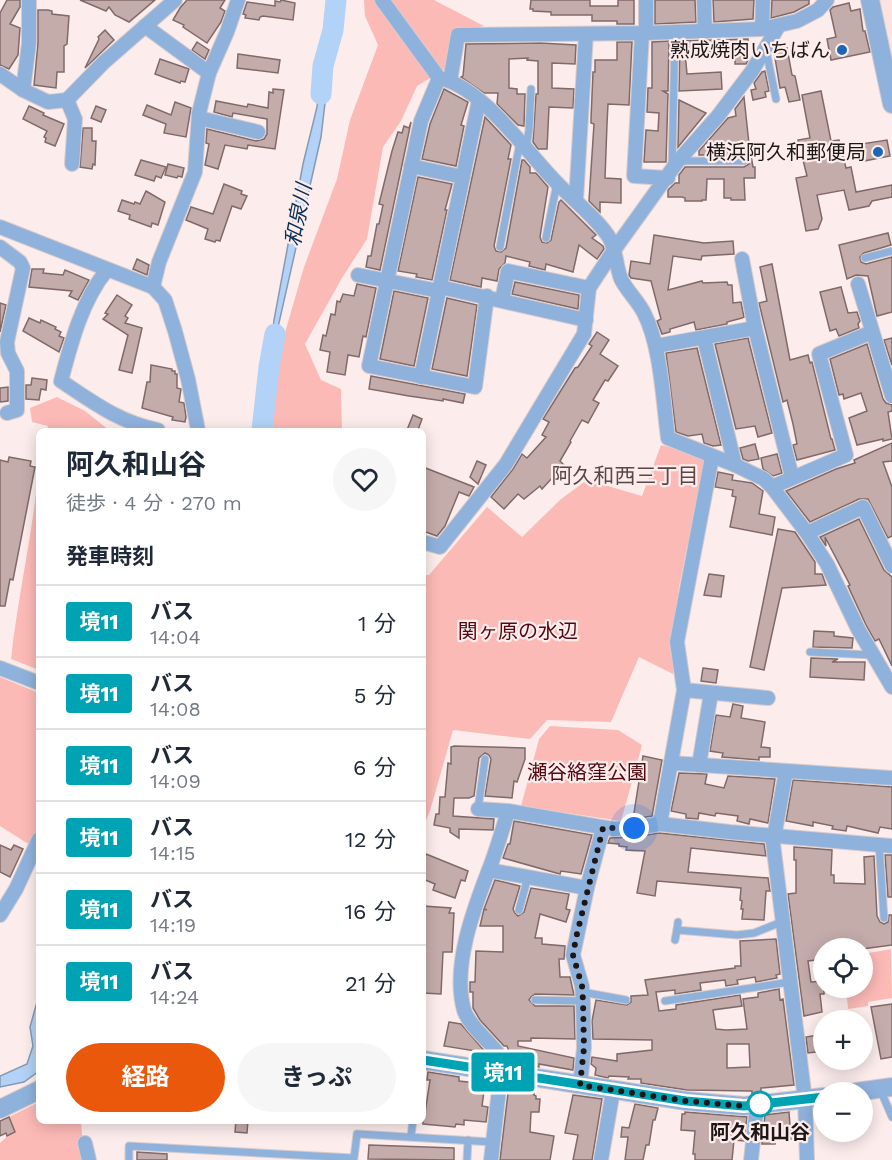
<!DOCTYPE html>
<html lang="ja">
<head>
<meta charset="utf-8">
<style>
  :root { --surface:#fff; --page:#f6f6f7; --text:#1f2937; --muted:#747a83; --line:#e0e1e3; --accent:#ea580c }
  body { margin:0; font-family:"Work Sans","Noto Sans JP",sans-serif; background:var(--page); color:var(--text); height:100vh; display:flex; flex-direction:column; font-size:22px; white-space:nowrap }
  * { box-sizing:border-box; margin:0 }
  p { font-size:20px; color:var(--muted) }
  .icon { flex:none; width:33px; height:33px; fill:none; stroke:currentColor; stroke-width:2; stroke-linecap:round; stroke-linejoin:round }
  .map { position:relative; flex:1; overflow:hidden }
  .details { position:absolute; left:36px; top:428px; width:390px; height:696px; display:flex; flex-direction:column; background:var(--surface); border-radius:9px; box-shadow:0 3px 15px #0003 }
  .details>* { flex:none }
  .badge { padding:0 12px; border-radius:4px; font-size:21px; line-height:39px }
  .tools { position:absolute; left:813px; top:938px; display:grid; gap:12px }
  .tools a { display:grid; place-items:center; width:60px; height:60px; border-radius:50%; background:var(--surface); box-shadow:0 3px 15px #0003; font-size:30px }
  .you { position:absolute; width:30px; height:30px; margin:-15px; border:4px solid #fff; border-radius:50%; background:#1a73e8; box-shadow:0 0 0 9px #1a73e833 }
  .map>.badge { position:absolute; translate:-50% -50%; box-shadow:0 0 0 3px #fff }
  h2 { padding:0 30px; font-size:22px; line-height:54px }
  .round { display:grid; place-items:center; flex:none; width:63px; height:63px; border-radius:32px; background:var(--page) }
  .summary { display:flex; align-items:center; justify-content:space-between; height:102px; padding:0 30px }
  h1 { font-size:28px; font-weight:700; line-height:45px }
  .button { display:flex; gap:12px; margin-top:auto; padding:12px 30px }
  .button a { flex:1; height:69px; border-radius:36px; background:var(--accent); color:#fff; font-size:24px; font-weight:700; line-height:69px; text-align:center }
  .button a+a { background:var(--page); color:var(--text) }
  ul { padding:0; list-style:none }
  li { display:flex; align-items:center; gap:18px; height:72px; padding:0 30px; border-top:2px solid var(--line) }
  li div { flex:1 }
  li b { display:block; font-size:22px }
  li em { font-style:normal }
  li .badge { min-width:66px; font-weight:700; text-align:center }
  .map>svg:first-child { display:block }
  .built { fill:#fce2e0 }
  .green { fill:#fcbab6 }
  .water { fill:#b3d2f7; stroke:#869ab3; stroke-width:1.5 }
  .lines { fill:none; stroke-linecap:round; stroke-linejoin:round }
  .river { stroke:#b3d2f7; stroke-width:21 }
  .building { fill:#c4acab; stroke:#806a69; stroke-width:1.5; fill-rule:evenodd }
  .service-casing { stroke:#d8cbca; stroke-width:9 }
  .minor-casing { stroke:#d8cbca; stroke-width:16 }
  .tertiary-casing { stroke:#d8cbca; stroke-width:20 }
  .service { stroke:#8fb2dd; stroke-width:7 }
  .minor { stroke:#8fb2dd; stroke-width:14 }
  .tertiary { stroke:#8fb2dd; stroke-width:18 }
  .line-casing { stroke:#fff; stroke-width:14 }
  .line { stroke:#00a3b4; stroke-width:9 }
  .walk { stroke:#1e1615; stroke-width:6; stroke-dasharray:0 10.8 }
  .poi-dot { fill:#1b66b6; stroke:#fcedec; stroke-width:2 }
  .stop-dot { fill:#fff; stroke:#00a3b4; stroke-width:3 }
  .labels { text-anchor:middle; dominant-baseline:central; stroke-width:4.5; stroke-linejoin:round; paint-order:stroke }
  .poi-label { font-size:20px; fill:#1e1615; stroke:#fcedec; text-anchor:end }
  .park-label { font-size:20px; fill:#53070f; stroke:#fcedec }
  .stop-label { font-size:20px; font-weight:bold; fill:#1e1615; stroke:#fcedec }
  .water-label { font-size:21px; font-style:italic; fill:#0c2f55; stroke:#fcedec }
  .neighbourhood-label { font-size:21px; fill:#5b4746; stroke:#fcedec }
</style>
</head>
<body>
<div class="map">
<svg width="892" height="1160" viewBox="0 0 892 1160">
  <rect width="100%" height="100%" fill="#fcedec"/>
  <path class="built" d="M877,0H892V74Z"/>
  <g class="green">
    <path d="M364,0H434L484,26L454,32L445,69L417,86L401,121L383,147L367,239L342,278L305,344L321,380L341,389L342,430H271L274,392L282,343L304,267L337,179L350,120L378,45L365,16Z"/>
    <path d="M57,397L85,411L109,430H47L48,426L32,422L30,408Z"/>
    <path d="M661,445L712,457L700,520L687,547L679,587L675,620L673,674L639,657L611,722L547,720L530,739L453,730L430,811L423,828V575H429L487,507L522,537L561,499L587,480L642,496Z"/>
    <path d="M39,467V670L11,659C18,595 33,532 39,467Z"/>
    <path d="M0,677L39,693V828L30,845L0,826Z"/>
    <path d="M550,726L618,730L642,745L621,821L521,806L539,739Z"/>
    <path d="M891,949L892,998L868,1002V1006L848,1009L846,987H862L863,954Z"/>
    <path d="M39,1102V1120L81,1121L84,1160H0V1143L14,1130L7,1118Z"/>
  </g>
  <g class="water">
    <path d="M323,66L327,86L321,137L269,367L274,320L303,164L317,107L320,73Z"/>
    <path d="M39,995V1071L24,1082L0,1087V1076L27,1064L33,1046L30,1027Z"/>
  </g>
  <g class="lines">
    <g class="river">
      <path d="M321,94L323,66L333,30L336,0"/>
      <path d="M262,430L269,367L275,334"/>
    </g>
  </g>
  <g class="building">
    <path d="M7,0H20V7L10,24L20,28L18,55L9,69L0,65V13Z"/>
    <path d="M80,0H155L129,22L115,15L109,7L106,11Z"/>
    <path d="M187,0H225L220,8L225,11L221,22L207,43L183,27L184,25L173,20L180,8Z"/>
    <path d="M281,0L295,3L293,20L263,16L260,17L259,20L245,18L246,15L243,14L247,2L275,6V1L280,2Z"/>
    <path d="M531,0H590V6H618V0H634V24H617V21H592V15H551V12L533,11V9H530Z"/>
    <path d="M655,0H695L696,22L655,24Z"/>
    <path d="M713,0H754L753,19L714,22Z"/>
    <path d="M772,0H809V4L794,12L771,18Z"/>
    <path d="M849,3L851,11L860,9L863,31H865L870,52L831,60L827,39L836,37L830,10L833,7Z"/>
    <path d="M38,10H48L52,11V14L69,16L67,44L64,46V72H57L56,88L34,85L38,43Z"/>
    <path d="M105,30L114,40L85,68L99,39L98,37Z"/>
    <path d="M748,39L749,58L746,64H735V54L712,55V52H685L687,74L721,72L722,89L679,91L680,41Z"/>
    <path d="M669,41L668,91H663L668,94L666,162H644L646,130L658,131L659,113L647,112L648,88H652V42Z"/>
    <path d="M197,42L209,50L205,59L192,50Z"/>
    <path d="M617,42H632L629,105L608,104L607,124L605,178L621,179V203L600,202V212L589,201L594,124L591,123V119L593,72H595V60H617Z"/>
    <path d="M540,43L576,45L575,64L552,63V88L574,89L573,108L549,107L547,149H538L533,142L536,94H538V61L527,60L528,58L509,59V88L517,89V94H525L524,126L518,125L497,104L498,93H484L461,77L463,76L466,44Z"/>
    <path d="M787,48L792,75L795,76L800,100L789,102L785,87L780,88L774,52Z"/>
    <path d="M238,54L280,60L278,73L237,68Z"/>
    <path d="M160,59L189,69L185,82L181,81L180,83L155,74Z"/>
    <path d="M765,71L769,91L765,92L766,97L753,100L751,90L756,89L754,83L762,72Z"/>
    <path d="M273,89L284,90L275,149L248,145L247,149L225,145L218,169L205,165L209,144L206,143L207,129L256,141L264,139L267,134V119L233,113L232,117L214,112L216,101L247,107L248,104L268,108L269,92L273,93Z"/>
    <path d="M444,89L468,102L461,125L464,126L456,166L422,159L430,124Z"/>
    <path d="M821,91L831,141L839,140L846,168L851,167L856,192L892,185V197L872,201L869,206L849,210L844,190L817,195L822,219L818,229L806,231L796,178L807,176L798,140L810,138L802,95Z"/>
    <path d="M744,97L749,144L753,167H755V178H744L745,200H731V198H724V179H707L706,200H702V201H685V198L682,197H668V190L675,183H679V175L685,167H744L749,164V159L745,155H699V151L728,118L736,116L735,109Z"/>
    <path d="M679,100L706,113L678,147Z"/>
    <path d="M175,102L191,108L186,137L164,133L166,124L143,115L147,105L171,115Z"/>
    <path d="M29,106L44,113L43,115L64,124L55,146L45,142L46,138L44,137L47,131L23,119Z"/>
    <path d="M96,106L106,110L101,122L91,118Z"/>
    <path d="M485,117L511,145L508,159H511L494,246L496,251L501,252L506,248L522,160H524L530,167V173H536L548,187L540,237L542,242L547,243L551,240L559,202L561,200L596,235L592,238L603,246L604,249L597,259L579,245L573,272L546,264L545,270L529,266L530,262L506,256L505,263L499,269L497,281L482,278L481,287L450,280Z"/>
    <path d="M411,122L380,270L366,267L368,256H371L377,224H379L383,205L379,204L392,151L398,132L402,133L404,126L409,128Z"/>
    <path d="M83,128H92V141H96L95,165L93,164L92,169L80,167Z"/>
    <path d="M887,140L890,156L864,161L861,144Z"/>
    <path d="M141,160L166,167L161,178L156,176L154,181L135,175Z"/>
    <path d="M168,164L184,168L182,177L178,176L177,178L165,175Z"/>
    <path d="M418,177L452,184L445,210H447L432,280L416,277L417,274L398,271Z"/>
    <path d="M224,184L242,191L241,194L247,196L241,209L232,206L220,241L216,240L215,242L205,239L208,229L186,220L191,207L213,214Z"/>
    <path d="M146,191L165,202L158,225L152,223L151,227L129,219L130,215L118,211L122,200L134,204L135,202L140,204Z"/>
    <path d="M888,233L891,245L864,253L860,257L861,262L866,264L892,257V312L877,316L868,276L856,275L847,279L839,245Z"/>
    <path d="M654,235L704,243L733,241L734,254L702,256L701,260L673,256L668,290L702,281L703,283L727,282L728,285H732L733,303L741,302L744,317L742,318L727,322V324L696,330L694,322L670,329V332L662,334L657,321L661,319L651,281L631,278L629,275L631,261L650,264Z"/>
    <path d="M137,259L149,265L147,275L133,269Z"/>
    <path d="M772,264L790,360L808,355L810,363L812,362L831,439H832L835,450L797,460L793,445L797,444L793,424L787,400L783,402L759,303L767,301L760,267Z"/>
    <path d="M32,269H44L43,273L63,275L65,270L89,280L78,300L69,296L72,291L29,287Z"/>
    <path d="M515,282L579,295L578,309L512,294Z"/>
    <path d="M357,284L376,288L366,337L363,336L359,357L348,355L345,375L327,372L330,352L320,350L323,335L326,336L331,314L335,315L337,301L340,302L343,294L354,296Z"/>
    <path d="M841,287L848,313L857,312L860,321L858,324L859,328L839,336L836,329L830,331L820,292Z"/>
    <path d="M394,291L428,298L414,366L380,359Z"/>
    <path d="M117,295L132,305L125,316L128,318L125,323L142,328L132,373L119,370L128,335L103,319L108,314L105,313Z"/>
    <path d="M447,298L477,305L467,376L432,369Z"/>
    <path d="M0,303L6,305L0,332Z"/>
    <path d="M29,318L40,323L41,320L56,327L55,329L61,332L59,336L64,338L59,352L23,331Z"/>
    <path d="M597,332L609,340L600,354L618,366L608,381L605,380L593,400L599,403L588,423L582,420L570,441L571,442L560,461L564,465L542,489L540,486L524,499L518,494L504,509L491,497L513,469L522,454L527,458L546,437L542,435L549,422L543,419L575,368L578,367L592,346L589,344Z"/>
    <path d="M748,338L772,433L758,437L755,426L736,429L715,344Z"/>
    <path d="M892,338V365L884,340Z"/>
    <path d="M867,344L883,399L886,403L892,405V411L888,412L892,439L883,441V439L857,445L849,418L867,411L861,393L844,399L843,394L839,395L830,359Z"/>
    <path d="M697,348L721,445L713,446L704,443L702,434L688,436L676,432L666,353Z"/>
    <path d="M151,365L172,369V371H175V374H177V388L181,389L179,402L184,403L186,417L185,422L172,420L173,417L142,408L147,382H150Z"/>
    <path d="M371,376L465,394L463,403L443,399V401L409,396L369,389Z"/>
    <path d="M32,378L47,380L46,390L41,389L39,400L26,399V385H31Z"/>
    <path d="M8,387V401L0,402V388Z"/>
    <path d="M413,415L422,419L418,430H407Z"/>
    <path d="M892,443V461L883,462L892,487V536L888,538L868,499H859L810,522L786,491L836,469L855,463L854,460Z"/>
    <path d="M755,444L759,459L748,461L743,459L740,448Z"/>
    <path d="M777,454L782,473L773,476L763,469L761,458Z"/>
    <path d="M9,457L31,461L30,466L35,467L13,580L10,579L5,606H0V460L8,462Z"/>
    <path d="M477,461L486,465L478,484L470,477Z"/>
    <path d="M423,467L474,487L469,496L459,492L445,526L437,536L423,531Z"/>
    <path d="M718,472L733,475L732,480L752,483L763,491L759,514L775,517L772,535L730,527L736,497L732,496L733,490L715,487Z"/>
    <path d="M859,519L884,570L892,577V666L879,639L875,641L866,625L848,586L850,585L825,537L826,546L820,537Z"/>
    <path d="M778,529L795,532L815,562V574H822L826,585L782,588L764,670L750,667Z"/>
    <path d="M709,574L724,576L721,597L704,595Z"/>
    <path d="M814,631L834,632V636L853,638L852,648L813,647Z"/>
    <path d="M811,658L838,659L832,662H865L864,680L810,677Z"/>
    <path d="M703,668L718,670L716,683L701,681Z"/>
    <path d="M733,704L743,706L741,718L765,722L761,747L770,748V757H759V760L722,757L723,753L710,751L716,715L730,717Z"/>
    <path d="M454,746L525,748V759L517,782L514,781L512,798L485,796L491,759L489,755L485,753L479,758L474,796L469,798H454L453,816L494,819L493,830L459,829V838L450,832V828L434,825L436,814H439L440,797H445L448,763L451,764V747Z"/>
    <path d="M643,756L662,760L652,816L633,819Z"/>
    <path d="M679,773L707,774L705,784L724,788L728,776L775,779L768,823L750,819L749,824L737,821L738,816L716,813L715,816L699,813L698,819L686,818V814L671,811Z"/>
    <path d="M793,780L892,787V829L880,827L878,833L847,826L846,831L832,829L833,826L813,822V826L786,821Z"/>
    <path d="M514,821L592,835L581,874L561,871L560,874L503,858L508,844H510Z"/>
    <path d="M659,833L764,844L766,856L691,848L688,872L768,878L770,891H766L764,920L742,919L743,909H741L742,901L740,900L741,888L657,881L655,896L637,893L645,851L626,850L627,847L619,846V844L608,843L610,838L635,837Z"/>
    <path d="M0,845L11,850L14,845L23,849L10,877L0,872Z"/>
    <path d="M794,847L832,850L831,875H834V883L865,884L864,857L874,856L877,916L880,922L884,924L888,922L889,915H892V945L862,949L824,948V959L808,961L811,982L824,981V994H820L822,1012L804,1016L788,894L796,893V860H794Z"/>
    <path d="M426,854L468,871L465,881L461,880L455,898L433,890L435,884L423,879V863Z"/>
    <path d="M885,855H892V897H888Z"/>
    <path d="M495,880L520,886L513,909L515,913L518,916L524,912L531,888L569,894L566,909L570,910L566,922L540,914L535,938H542V944L565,946L564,959H559L560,977H570L574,995L535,994L531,997L529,1000L535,1006H574L575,1039L531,1038V1041H518V1046L574,1058L573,1070L539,1064V1067L513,1063L507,1046H504L480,1020L473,1008V992H470V982H475L476,951L503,952V926H480L484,909L487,910L484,909Z"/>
    <path d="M423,906L451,908L449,913H454L452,952H443L441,994L423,993Z"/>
    <path d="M776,939L780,974L776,975L777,978L756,982L755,977L737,980L738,984L726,986L725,980L700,983L701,990L675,994V990L656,992L659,1011L676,1009V1005L740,995L742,1006L713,1010L716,1029L726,1030L747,1029L743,999L758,997V993L779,989L780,1000L783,999L794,1085L761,1088V1093L752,1094V1091L687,1090L641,1083V1079H628L629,1077L609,1076L608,1078L595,1075L596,1068L591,1064L592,1057L617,1061V1054L652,1050V1040L593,1039L592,1021L596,1000L627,1005L631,1002V996L648,995L645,980L735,968V966H741L740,941ZM727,1044H749L750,1067L727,1068Z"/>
    <path d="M892,1004V1057L881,1059L871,1007Z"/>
    <path d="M449,1022L461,1024L488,1055V1059L475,1057L476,1051L444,1046Z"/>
    <path d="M824,1034V1051L808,1053L806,1037Z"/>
    <path d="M428,1072L459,1077V1081L485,1084L482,1106L488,1107L486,1122L464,1120V1125L456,1124L455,1127L423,1124V1113H425L430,1080H427Z"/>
    <path d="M509,1085L534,1089V1095L536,1096V1099H540L539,1112H531L530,1132L554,1136L550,1160H500Z"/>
    <path d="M573,1095L602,1099L592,1160H573L578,1135L565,1133Z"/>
    <path d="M635,1104L658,1108L655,1120H653L649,1145H646L643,1160H625L628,1137H621L622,1127L629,1128Z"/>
    <path d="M685,1112L747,1117L744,1141L734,1140L732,1160H695V1154H693L695,1131L681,1130L682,1114H685Z"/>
    <path d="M789,1112L791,1139L775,1140V1144H762L765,1115Z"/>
    <path d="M9,1117L15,1132L7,1136L6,1133L0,1136V1121Z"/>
    <path d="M236,1120H248L247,1133L235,1132Z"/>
    <path d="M369,1145L454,1148V1160L368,1159Z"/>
    <path d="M137,1152L167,1154V1160H137Z"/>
  </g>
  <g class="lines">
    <g class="service-casing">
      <g id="service">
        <path d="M766,50L776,99"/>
        <path d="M526,148L529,130L531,89"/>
        <path d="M678,161H744"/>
        <path d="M672,165L675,32"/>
        <path d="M546,238L557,183"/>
        <path d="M500,247L520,142"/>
        <path d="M865,258L892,251"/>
        <path d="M810,652L872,655"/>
        <path d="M478,809L485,759"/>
        <path d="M879,844L884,918"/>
        <path d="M519,910L528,877"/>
        <path d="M678,922L677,930L737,935L754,933L784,921"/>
        <path d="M675,940L677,930"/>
        <path d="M582,992L626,1000"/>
        <path d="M535,1000L583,1001"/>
        <path d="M665,1001L790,982"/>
        <path d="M880,1089L892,1117"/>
        <path d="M411,1136L413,1120"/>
        <path d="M129,1160V1146L354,1158L357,1134L492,1142"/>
        <path d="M467,1160L468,1140"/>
      </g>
    </g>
    <g class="minor-casing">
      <g id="minor">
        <path d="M382,0L439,78C483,87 526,152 557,183C572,199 599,220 610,239C616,251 616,266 621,279C627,291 638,301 644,313C661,346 663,401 668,438L735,465L764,479L772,487L807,533L827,564L858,629L892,687"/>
        <path d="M704,0L705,32"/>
        <path d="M145,26L209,73"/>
        <path d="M762,29L763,0"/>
        <path d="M642,33L634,176L668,178"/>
        <path d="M646,33V0"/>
        <path d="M0,74L23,90L48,102L67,100L75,119L72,164"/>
        <path d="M439,78L421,121L369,366L475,387L487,296"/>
        <path d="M450,81L458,35L646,33L762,29L797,21L818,10L827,0"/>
        <path d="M23,90L29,43V0"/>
        <path d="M67,100L103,63L175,0"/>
        <path d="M199,118L258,132"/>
        <path d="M411,166L463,177"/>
        <path d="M576,200L586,34"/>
        <path d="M0,227L153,287L165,300L175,331L188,379L198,430"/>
        <path d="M0,247L20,262L23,268L7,342L8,353L17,371V410L7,413"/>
        <path d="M742,259L755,328L792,477"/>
        <path d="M107,270C82,300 71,343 61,381C94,403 119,422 158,430"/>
        <path d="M358,275L439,291"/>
        <path d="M858,284L892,396"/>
        <path d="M153,287L159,262L195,172L199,113L209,73L227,32L238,0"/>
        <path d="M440,287L586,320"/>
        <path d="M502,300L508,271L589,288"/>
        <path d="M704,338L735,465"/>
        <path d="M656,346L755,328"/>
        <path d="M421,377L479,100"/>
        <path d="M772,487L846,455L819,354L872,332"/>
        <path d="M807,533L863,507L892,566"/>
        <path d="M423,542L440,547L506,464L584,334L589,288L614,250L678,161L718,116L752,71L778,27"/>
        <path d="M0,668L39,683"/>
        <path d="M684,690L768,698"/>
        <path d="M671,763L892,778"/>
        <path d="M699,765L711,693"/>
        <path d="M786,771L773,843L805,1100L807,1160"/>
        <path d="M478,809L508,811L613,829L634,828L660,824L730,832L892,846"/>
        <path d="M660,824L684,690L677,642L712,457"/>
        <path d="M489,870L587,888"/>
        <path d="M0,915L16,889L39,839"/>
        <path d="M506,1073C507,1052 470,1031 464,1010C452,967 473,911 488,872C496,852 502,831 508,811"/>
        <path d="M580,1085L584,1048L583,1001L582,986L573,955L587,888L603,828"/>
        <path d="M85,1143L89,1160"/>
        <path d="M491,1160L501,1072"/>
        <path d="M601,1160L613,1091"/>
        <path d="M751,1160L757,1105"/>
      </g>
    </g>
    <g class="tertiary-casing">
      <g id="tertiary">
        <path d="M870,0L892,104"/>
        <path d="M423,1060L686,1101L744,1106L824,1097"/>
        <path d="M856,1092L892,1087"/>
        <path d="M0,1109L39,1090"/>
      </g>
    </g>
    <use href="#service" class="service"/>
    <use href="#minor" class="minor"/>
    <use href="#tertiary" class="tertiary"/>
  </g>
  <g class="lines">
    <g class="line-casing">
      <path id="line" d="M423,1060L686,1101L744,1106L824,1097"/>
    </g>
    <use href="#line" class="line"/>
    <path class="walk" d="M634,828H603L576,938L573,955L582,986L583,1001L584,1048L580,1085L686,1101L744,1106L760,1104"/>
  </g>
  <g class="poi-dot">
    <circle cx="842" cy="50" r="6"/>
    <circle cx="878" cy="152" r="6"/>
  </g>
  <circle class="stop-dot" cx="760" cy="1104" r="12"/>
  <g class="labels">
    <g class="poi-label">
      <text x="830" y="50">熟成焼肉いちばん</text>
      <text x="866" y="152">横浜阿久和郵便局</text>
    </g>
    <g class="park-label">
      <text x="518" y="631">関ヶ原の水辺</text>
      <text x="587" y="772">瀬谷絡窪公園</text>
    </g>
    <g class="stop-label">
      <text x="760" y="1132">阿久和山谷</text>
    </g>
    <g class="water-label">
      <text transform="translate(298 215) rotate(-79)">和泉川</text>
    </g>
    <g class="neighbourhood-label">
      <text x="625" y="475">阿久和西三丁目</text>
    </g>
  </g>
</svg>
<div class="tools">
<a><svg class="icon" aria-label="locate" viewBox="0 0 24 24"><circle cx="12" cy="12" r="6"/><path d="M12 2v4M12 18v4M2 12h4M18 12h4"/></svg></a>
<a>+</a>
<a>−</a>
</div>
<div class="you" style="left:634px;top:828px"></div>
<b class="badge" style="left:503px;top:1072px;background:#00a3b4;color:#fff">境11</b>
<section class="details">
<div class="summary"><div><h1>阿久和山谷</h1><p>徒歩 · 4 分 · 270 m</p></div><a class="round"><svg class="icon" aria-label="heart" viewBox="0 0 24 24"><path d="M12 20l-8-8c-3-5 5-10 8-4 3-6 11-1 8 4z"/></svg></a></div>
<h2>発車時刻</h2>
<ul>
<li><span class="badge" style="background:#00a3b4;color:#fff">境11</span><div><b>バス</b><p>14:04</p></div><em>1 分</em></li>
<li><span class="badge" style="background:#00a3b4;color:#fff">境11</span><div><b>バス</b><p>14:08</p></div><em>5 分</em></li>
<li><span class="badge" style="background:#00a3b4;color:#fff">境11</span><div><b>バス</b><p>14:09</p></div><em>6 分</em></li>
<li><span class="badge" style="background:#00a3b4;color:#fff">境11</span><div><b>バス</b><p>14:15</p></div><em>12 分</em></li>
<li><span class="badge" style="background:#00a3b4;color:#fff">境11</span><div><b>バス</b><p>14:19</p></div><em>16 分</em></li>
<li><span class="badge" style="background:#00a3b4;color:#fff">境11</span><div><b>バス</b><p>14:24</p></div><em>21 分</em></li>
</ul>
<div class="button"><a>経路</a><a>きっぷ</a></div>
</section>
</div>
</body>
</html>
